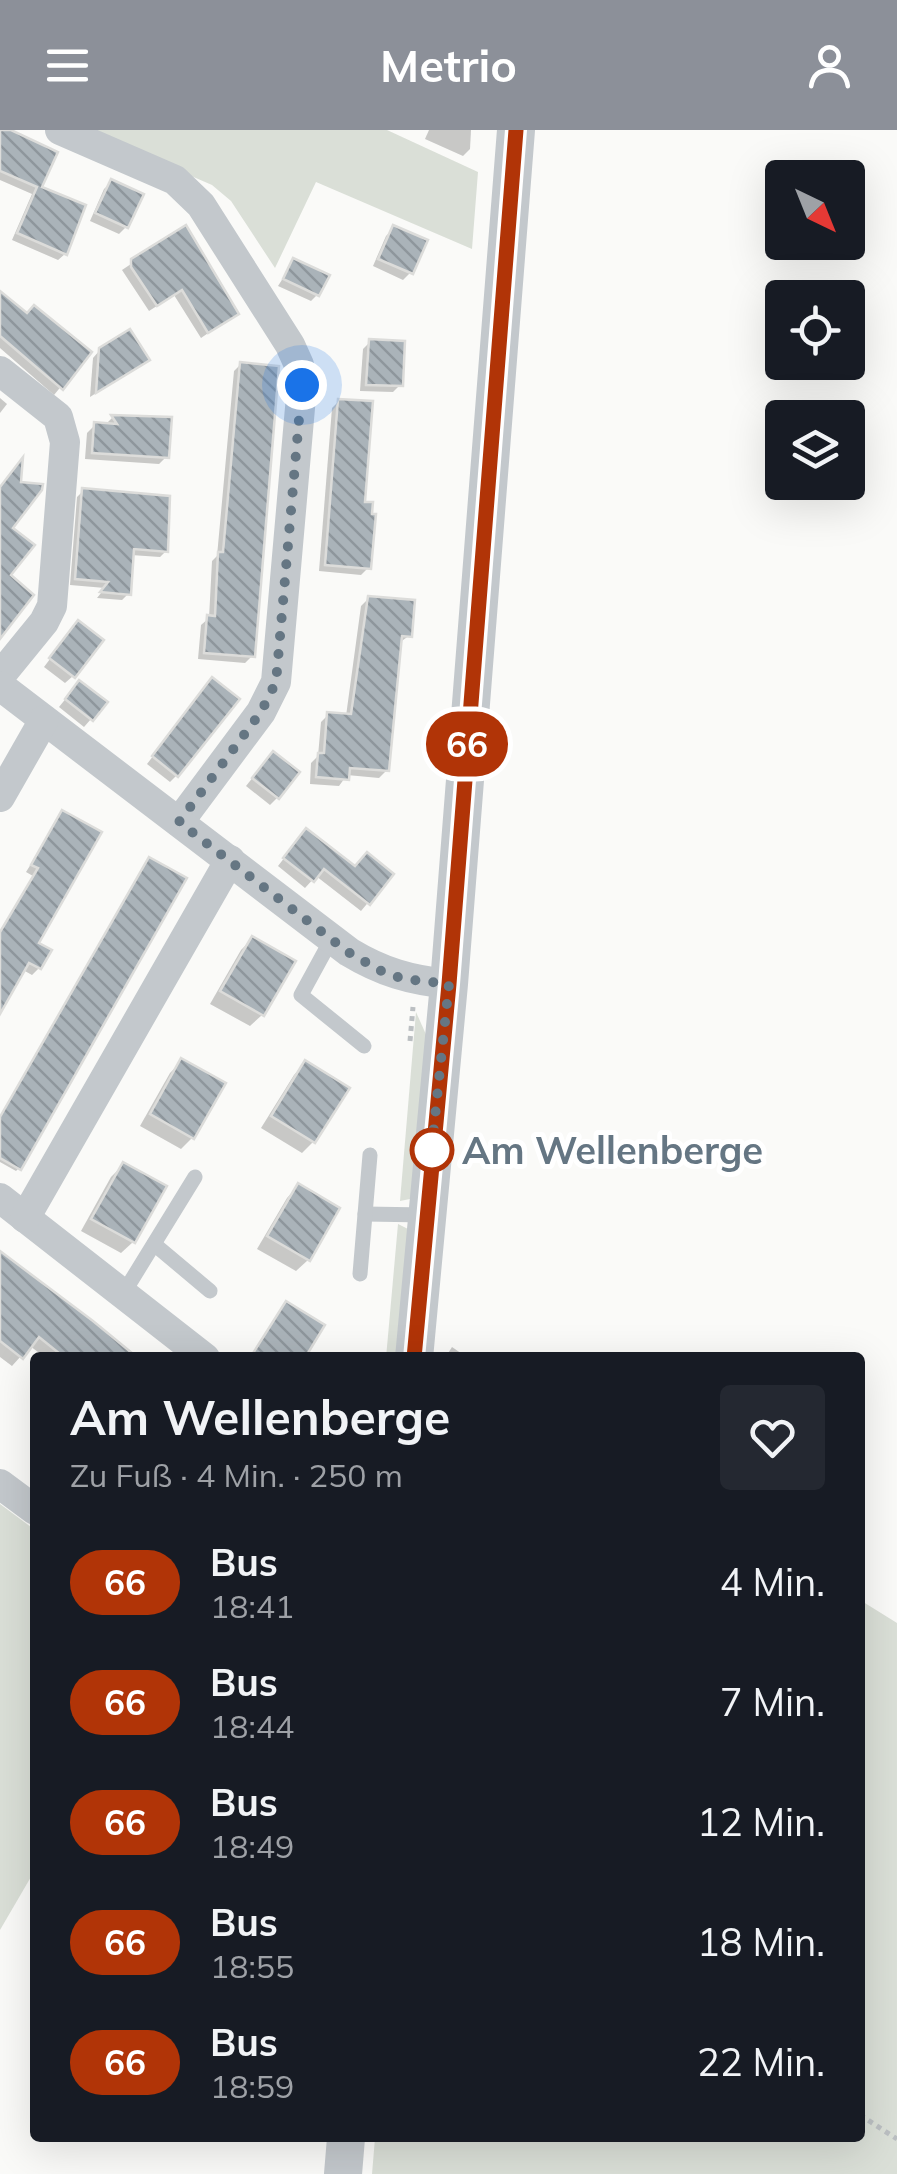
<!DOCTYPE html>
<html lang="de">
<head>
<meta charset="utf-8">
<style>
  :root { --surface:#171b24; --page:#242831; --text:#f1f3f6; --muted:#9ea1a6; --accent:#8c9099 }
  body { margin:0; font-family:Mulish,sans-serif; background:var(--page); color:var(--text); height:100vh; display:flex; flex-direction:column; font-size:38px; white-space:nowrap }
  * { box-sizing:border-box; margin:0 }
  p { font-size:32px; color:var(--muted) }
  .icon { flex:none; width:55px; height:55px; fill:none; stroke:currentColor; stroke-width:2; stroke-linecap:round; stroke-linejoin:round }
  .map { position:relative; flex:1; overflow:hidden }
  .details { position:absolute; left:30px; top:1222px; width:835px; height:790px; display:flex; flex-direction:column; background:var(--surface); border-radius:10px; box-shadow:0 10px 40px #0002 }
  .details>* { flex:none }
  .badge { padding:0 20px; border-radius:32px; font-size:35px; line-height:65px }
  .needle { width:65px; rotate:137deg }
  .tools { position:absolute; left:765px; top:30px; display:grid; gap:20px }
  .tools a { display:grid; place-items:center; width:100px; height:100px; border-radius:10px; background:var(--surface); box-shadow:0 10px 40px #0002; font-size:50px }
  .you { position:absolute; width:50px; height:50px; margin:-25px; border:8px solid #fff; border-radius:50%; background:#1a73e8; box-shadow:0 0 0 15px #1a73e833 }
  .map>.badge { position:absolute; translate:-50% -50%; box-shadow:0 0 0 5px #fff }
  .round { display:grid; place-items:center; flex:none; width:105px; height:105px; border-radius:10px; background:var(--page) }
  .head { display:flex; align-items:center; justify-content:space-between; height:170px; padding:0 40px }
  h1 { font-size:48px; font-weight:700; line-height:75px }
  ul { padding:0; list-style:none }
  li { display:flex; align-items:center; gap:30px; height:120px; padding:0 40px }
  li div { flex:1 }
  li b { display:block; font-size:38px }
  li em { font-style:normal }
  li .badge { min-width:110px; font-weight:700; text-align:center }
  header { display:flex; justify-content:space-between; align-items:center; height:130px; padding:0 40px; background:var(--accent); color:#fff; font-size:45px; font-weight:700 }
  .map>svg:first-child { display:block }
  .green { fill:#dadfd7 }
  .shadow { fill:#0003 }
  .building { fill:url(#building-back-hatch); stroke:#dcdcda; stroke-width:2.5 }
  .lines { fill:none; stroke-linecap:round; stroke-linejoin:round }
  .path { stroke:#bbbfc2; stroke-width:5; stroke-dasharray:5 5; stroke-linecap:butt }
  .service { stroke:#c3c8cc; stroke-width:15 }
  .minor { stroke:#c3c8cc; stroke-width:30 }
  .tertiary { stroke:#c3c8cc; stroke-width:38 }
  .line-casing { stroke:#fff; stroke-width:22 }
  .line { stroke:#b13407; stroke-width:15 }
  .walk { stroke:#657683; stroke-width:10; stroke-dasharray:0 18 }
  .stop-dot { fill:#fff; stroke:#b13407; stroke-width:5 }
  .labels { text-anchor:middle; dominant-baseline:central; stroke-width:10; stroke-linejoin:round; paint-order:stroke }
  .stop-label { font-size:38px; font-weight:bold; fill:#657683; stroke:#fff; text-anchor:start }
</style>
</head>
<body>
<header><svg class="icon" aria-label="menu" viewBox="0 0 24 24"><path d="M4 6h16M4 12h16M4 18h16"/></svg>Metrio<svg class="icon" aria-label="person" viewBox="0 0 24 24"><circle cx="12" cy="8" r="4"/><path d="M4 21q1-7 8-7t8 7"/></svg></header>
<div class="map">
<svg width="897" height="2044" viewBox="0 0 897 2044">
  <defs>
    <pattern id="building-back-hatch" width="6" height="6" patternUnits="userSpaceOnUse" patternTransform="scale(2.5)"><rect width="6" height="6" fill="#aab3b9"/><path d="M-1 5l2 2M0 0l6 6M5-1l2 2" fill="none" stroke="#8e969c"/></pattern>
  </defs>
  <rect width="100%" height="100%" fill="#fafaf8"/>
  <g class="green">
    <path d="M85,0H387L478,42L472,119L316,52L275,138L231,71L212,55Z"/>
    <path d="M416,882L428,909L415,1068L400,1071Z"/>
    <path d="M398,1094L410,1100L397,1227L386,1228Z"/>
    <path d="M0,1374L35,1400V1740L0,1800Z"/>
    <path d="M860,1470L897,1493V2044H372L375,2008H860Z"/>
  </g>
  <g class="shadow">
    <path d="M4,0L39,58L65,124L58,130L12,110L32,64L0,50V3Z"/>
    <path d="M429,0H471L470,19L463,26L425,9Z"/>
    <path d="M112,52L126,97L119,104L90,91L104,59Z"/>
    <path d="M185,98L236,184L201,208L174,165L149,181L122,140Z"/>
    <path d="M394,98L411,142L403,150L373,136L386,106Z"/>
    <path d="M294,131L317,165L311,171L278,156Z"/>
    <path d="M0,164L26,186L89,222L54,265L0,218Z"/>
    <path d="M370,212L400,255L393,262L360,261L363,219Z"/>
    <path d="M100,220L147,230L90,267L93,228Z"/>
    <path d="M241,234L252,526L245,533L198,529L201,495L209,488L212,431L217,426L234,241Z"/>
    <path d="M0,268L7,274L0,283Z"/>
    <path d="M339,271L368,438L361,445L319,441L332,278Z"/>
    <path d="M112,288L169,289L166,327L159,334L85,329L87,303L95,295L104,296Z"/>
    <path d="M83,361L166,421L160,427L131,425L128,464L122,470L97,468L105,458L70,455L77,367Z"/>
    <path d="M368,469L410,505L399,513L387,640L379,648L347,645L339,656L310,654L311,633L318,626L321,592L328,585L346,586L361,476Z"/>
    <path d="M71,501L73,546L65,553L44,537Z"/>
    <path d="M206,557L177,645L170,652L147,634Z"/>
    <path d="M72,561L91,589L84,597L59,577Z"/>
    <path d="M266,631L277,668L270,675L246,656Z"/>
    <path d="M63,683L35,814L39,838L32,845L23,840L0,873V801L33,746L26,742Z"/>
    <path d="M299,709L355,739L391,745L361,781L316,746L305,758L278,736Z"/>
    <path d="M252,809L292,832L262,885L250,896L210,874L241,820Z"/>
    <path d="M182,931L192,1008L181,1019L140,996L170,943Z"/>
    <path d="M305,933L313,1012L302,1023L261,998L294,945Z"/>
    <path d="M0,989L19,1038L16,1041L0,1032Z"/>
    <path d="M123,1035L133,1112L121,1123L81,1101L111,1047Z"/>
    <path d="M298,1056L308,1130L296,1141L257,1119L287,1068Z"/>
    <path d="M0,1122L134,1228H46L30,1216L12,1236L0,1227Z"/>
    <path d="M452,1217L468,1228H445Z"/>
  </g>
  <g class="building">
    <path d="M0,0H11L58,22L42,57L86,75L67,125L17,103L37,57L0,41Z"/>
    <path d="M111,49L144,64L128,98L95,83Z"/>
    <path d="M186,95L239,184L208,203L182,160L157,176L131,137V129Z"/>
    <path d="M393,95L428,110L413,144L378,129Z"/>
    <path d="M293,128L330,145L319,166L283,149Z"/>
    <path d="M0,161L27,183L34,175L92,222L63,260L0,206Z"/>
    <path d="M130,199L150,230L96,263L99,218Z"/>
    <path d="M369,209L405,211L403,256L366,255Z"/>
    <path d="M240,232L279,236L255,527L204,523L207,485L215,486L218,422H223Z"/>
    <path d="M338,269L373,271L365,372H373L372,384H376L371,439L325,435Z"/>
    <path d="M111,285L172,287L169,328L92,323L94,292L117,294Z"/>
    <path d="M23,327L21,352L43,354L42,360L13,398L35,415L11,445L34,465L0,509V357Z"/>
    <path d="M82,358L170,366L168,422L134,419L131,465L100,462L108,452L75,449Z"/>
    <path d="M368,466L415,470L412,507L402,506L389,641L350,638L349,650L316,647L318,623H324L327,582L351,584Z"/>
    <path d="M78,490L104,510L75,548L49,528Z"/>
    <path d="M212,547L240,569L178,647L152,626Z"/>
    <path d="M79,550L108,572L93,591L65,569Z"/>
    <path d="M273,621L300,642L279,669L252,648Z"/>
    <path d="M62,680L102,702L39,813L52,820L41,839L29,833L0,884V802L38,738L31,735Z"/>
    <path d="M306,698L355,736L367,722L394,744L370,775L324,739L314,752L283,728Z"/>
    <path d="M149,727L187,748L21,1040L0,1028V987Z"/>
    <path d="M252,806L296,831L264,886L220,861Z"/>
    <path d="M181,928L226,953L194,1009L150,984Z"/>
    <path d="M305,930L350,958L315,1013L271,986Z"/>
    <path d="M123,1032L167,1056L135,1113L91,1089Z"/>
    <path d="M298,1053L340,1078L310,1131L267,1106Z"/>
    <path d="M0,1121L93,1191L138,1228H65L39,1207L23,1229L0,1211Z"/>
    <path d="M286,1171L325,1195L305,1228H250Z"/>
  </g>
  <g class="lines">
    <g class="path">
      <path d="M410,911L413,877"/>
      <path d="M860,1985L897,2009"/>
    </g>
    <g class="service">
      <path d="M331,810L301,865L364,916"/>
      <path d="M365,1084L426,1085"/>
      <path d="M154,1114L210,1161"/>
      <path d="M360,1144L370,1025"/>
      <path d="M123,1164L195,1047"/>
    </g>
    <g class="minor">
      <path d="M60,0L175,50L201,75L290,215L299,235L302,255L276,552L261,582L179,692"/>
      <path d="M0,241L58,287L65,312L52,476L44,492L0,546"/>
      <path d="M0,556L349,822C382,842 410,850 449,854"/>
      <path d="M0,667L44,590"/>
      <path d="M0,1068L205,1228"/>
      <path d="M25,1088L230,730"/>
      <path d="M0,1354L35,1380"/>
    </g>
    <g class="tertiary">
      <path d="M414,1228L449,854L516,0"/>
      <path d="M343,2044L346,2008"/>
    </g>
  </g>
  <g class="lines">
    <g class="line-casing">
      <path id="line" d="M414,1228L449,854L516,0"/>
    </g>
    <use href="#line" class="line"/>
    <path class="walk" d="M302,255L276,552L261,582L179,692L348,822L383,842L404,849L449,854L431,1025L432,1020"/>
  </g>
  <circle class="stop-dot" cx="432" cy="1020" r="20"/>
  <g class="labels">
    <g class="stop-label">
      <text x="462" y="1020">Am Wellenberge</text>
    </g>
  </g>
</svg>
<div class="tools">
<a><svg class="needle" viewBox="-14 -14 28 28"><path d="M0-13l5 13h-10z" fill="#e53935"/><path d="M0 13l5-13h-10z" fill="#9ea1a6"/></svg></a>
<a><svg class="icon" aria-label="locate" viewBox="0 0 24 24"><circle cx="12" cy="12" r="6"/><path d="M12 2v4M12 18v4M2 12h4M18 12h4"/></svg></a>
<a><svg class="icon" aria-label="layers" viewBox="0 0 24 24"><path d="M12 4l9 5-9 5-9-5zM3 14l9 5 9-5"/></svg></a>
</div>
<div class="you" style="left:302px;top:255px"></div>
<b class="badge" style="left:467px;top:614px;background:#b13407;color:#fff">66</b>
<section class="details">
<div class="head"><div><h1>Am Wellenberge</h1><p>Zu Fuß · 4 Min. · 250 m</p></div><a class="round"><svg class="icon" aria-label="heart" viewBox="0 0 24 24"><path d="M12 20l-8-8c-3-5 5-10 8-4 3-6 11-1 8 4z"/></svg></a></div>
<ul>
<li><span class="badge" style="background:#b13407;color:#fff">66</span><div><b>Bus</b><p>18:41</p></div><em>4 Min.</em></li>
<li><span class="badge" style="background:#b13407;color:#fff">66</span><div><b>Bus</b><p>18:44</p></div><em>7 Min.</em></li>
<li><span class="badge" style="background:#b13407;color:#fff">66</span><div><b>Bus</b><p>18:49</p></div><em>12 Min.</em></li>
<li><span class="badge" style="background:#b13407;color:#fff">66</span><div><b>Bus</b><p>18:55</p></div><em>18 Min.</em></li>
<li><span class="badge" style="background:#b13407;color:#fff">66</span><div><b>Bus</b><p>18:59</p></div><em>22 Min.</em></li>
</ul>
</section>
</div>
</body>
</html>
